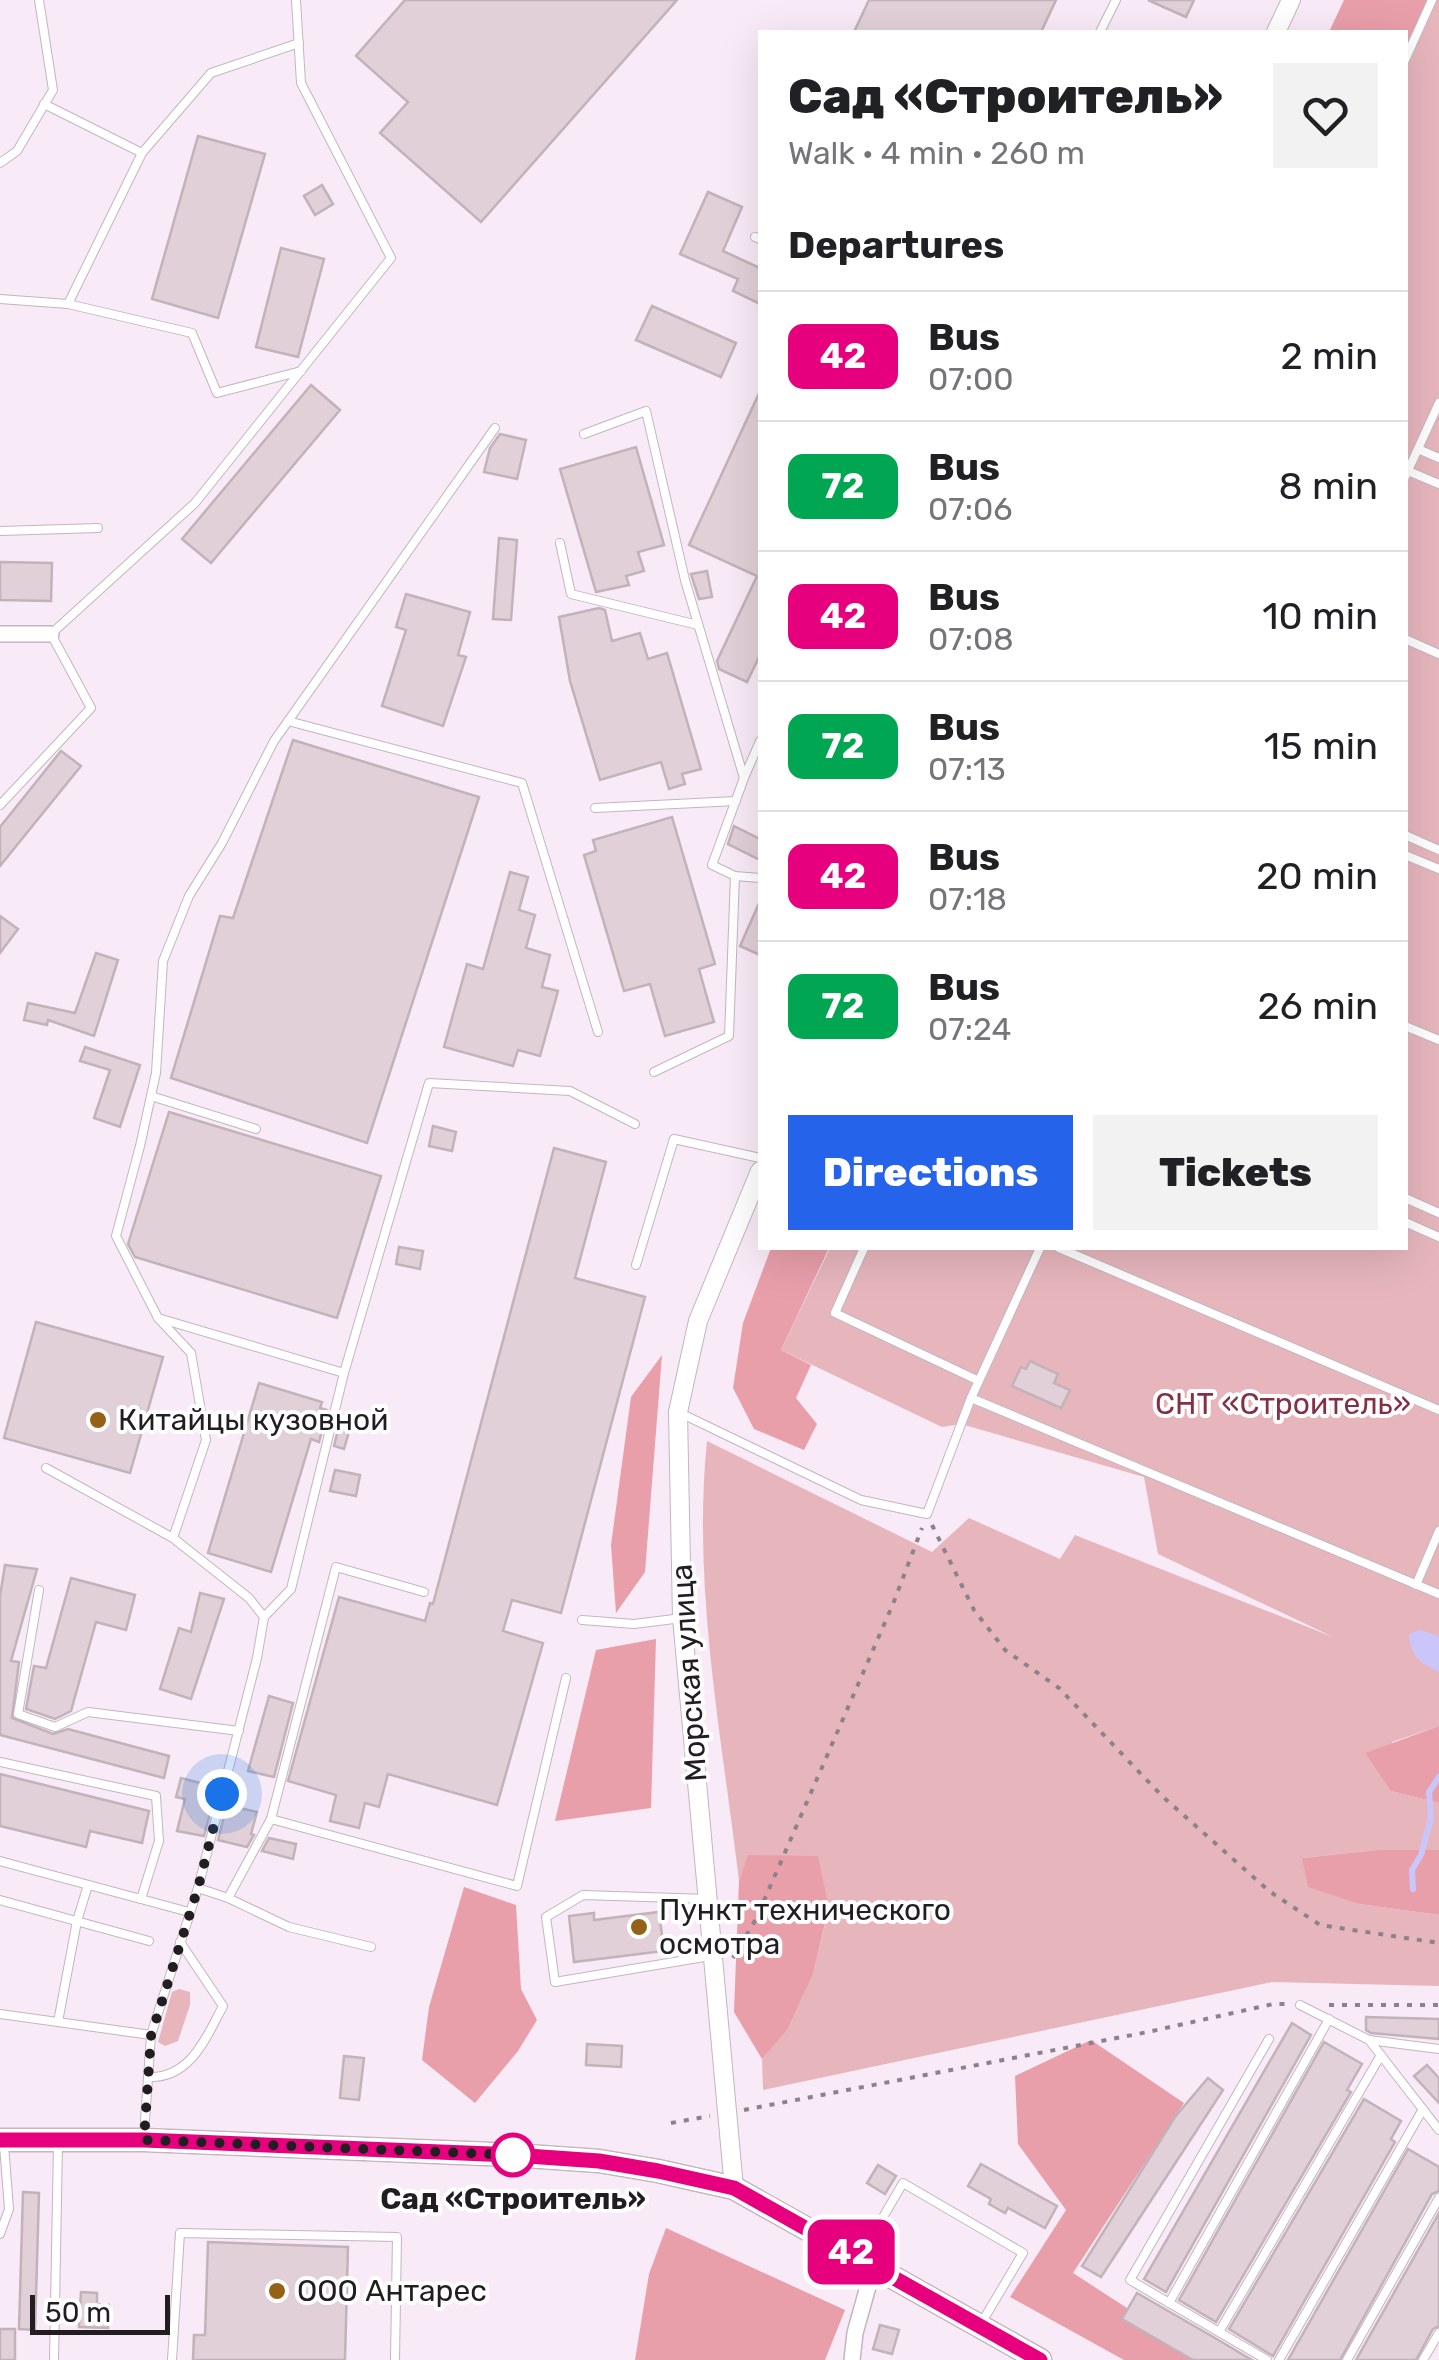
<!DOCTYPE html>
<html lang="en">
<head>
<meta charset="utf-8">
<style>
  :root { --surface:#fff; --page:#f2f2f2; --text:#202124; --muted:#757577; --line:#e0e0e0; --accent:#2563eb }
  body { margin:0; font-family:Rubik,sans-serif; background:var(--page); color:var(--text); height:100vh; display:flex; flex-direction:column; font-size:38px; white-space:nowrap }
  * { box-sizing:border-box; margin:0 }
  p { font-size:32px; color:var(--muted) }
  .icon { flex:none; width:55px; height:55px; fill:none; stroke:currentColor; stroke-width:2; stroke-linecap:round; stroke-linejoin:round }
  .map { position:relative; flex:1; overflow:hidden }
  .panel { position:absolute; left:758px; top:30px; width:650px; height:1220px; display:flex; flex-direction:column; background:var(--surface); border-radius:0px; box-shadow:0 10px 40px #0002 }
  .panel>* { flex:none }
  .badge { padding:0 20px; border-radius:15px; font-size:35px; line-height:65px }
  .scale { position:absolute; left:30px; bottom:25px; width:140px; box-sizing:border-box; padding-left:10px; border:5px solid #221d21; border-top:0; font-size:28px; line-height:35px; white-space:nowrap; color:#221d21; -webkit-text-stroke:8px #fff; paint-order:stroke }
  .you { position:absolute; width:50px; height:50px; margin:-25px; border:8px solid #fff; border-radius:50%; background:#1a73e8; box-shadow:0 0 0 15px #1a73e833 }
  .map>.badge { position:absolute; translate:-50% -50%; box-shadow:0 0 0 5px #fff }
  h2 { padding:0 30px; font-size:38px; line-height:90px }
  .round { display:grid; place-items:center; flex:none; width:105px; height:105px; border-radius:0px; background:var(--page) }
  .summary { display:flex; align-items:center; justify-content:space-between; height:170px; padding:0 30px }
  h1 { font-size:48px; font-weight:800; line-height:75px }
  .primary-button { display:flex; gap:20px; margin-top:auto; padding:20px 30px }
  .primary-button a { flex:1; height:115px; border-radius:0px; background:var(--accent); color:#fff; font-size:40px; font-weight:800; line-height:115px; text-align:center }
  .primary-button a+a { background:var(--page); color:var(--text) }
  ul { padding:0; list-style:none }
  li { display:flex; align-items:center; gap:30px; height:130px; padding:0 30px; border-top:2px solid var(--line) }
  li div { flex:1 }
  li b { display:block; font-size:38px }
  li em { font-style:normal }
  li .badge { min-width:110px; font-weight:700; text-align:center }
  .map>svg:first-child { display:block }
  .green { fill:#e7b6bd }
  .forest { fill:#e89faa }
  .water { fill:#cac6f9 }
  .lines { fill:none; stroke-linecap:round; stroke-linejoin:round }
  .stream { stroke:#cac6f9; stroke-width:6 }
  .building { fill:#e1d0d7; stroke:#c2b2b9; stroke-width:2.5 }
  .service-casing { stroke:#c2b6c1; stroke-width:10 }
  .minor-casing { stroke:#c2b6c1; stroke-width:18 }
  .tertiary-casing { stroke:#c2b6c1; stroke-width:20 }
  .primary-casing { stroke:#c2b6c1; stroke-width:25 }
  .path { stroke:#8c828a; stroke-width:4; stroke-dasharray:5 8; stroke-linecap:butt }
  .service { stroke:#fff; stroke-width:8 }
  .minor { stroke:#fff; stroke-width:15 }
  .tertiary { stroke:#fff; stroke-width:18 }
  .primary { stroke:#fff; stroke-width:22 }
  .line-casing { stroke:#fff; stroke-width:22 }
  .line { stroke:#e6007e; stroke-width:15 }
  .walk { stroke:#221d21; stroke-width:10; stroke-dasharray:0 18 }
  .poi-dot { fill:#956116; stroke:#fff; stroke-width:4 }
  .stop-dot { fill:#fff; stroke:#e6007e; stroke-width:5 }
  .labels { text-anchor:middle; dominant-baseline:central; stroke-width:8; stroke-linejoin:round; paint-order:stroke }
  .park-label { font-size:30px; fill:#842f44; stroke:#fff }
  .poi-label { font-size:30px; fill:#221d21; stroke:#fff; text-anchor:start }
  .street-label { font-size:30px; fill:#221d21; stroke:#fff }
  .stop-label { font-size:30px; font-weight:bold; fill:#221d21; stroke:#fff }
</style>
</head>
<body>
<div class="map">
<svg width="1439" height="2360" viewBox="0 0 1439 2360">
  <rect width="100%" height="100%" fill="#f8eaf6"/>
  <g class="green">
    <path d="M1429,0H1439V1726L1392,1742L1391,1791L1439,1803V1850H1377L1302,1858L1359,1904L1439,1915V1986L1272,1982L763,2090L762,2059C805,2009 814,1971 829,1908L749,1855L739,1881C722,1737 692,1587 707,1441L932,1552L969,1518L1060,1559L1075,1535L1333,1637L1158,1554L1144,1477L961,1424L942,1427L781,1350L830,1248H1405V49Z"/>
    <path d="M179,1989L190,1992V2005L178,2041L165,2046L158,2042L172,1992Z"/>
  </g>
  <g class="forest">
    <path d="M1344,0H1435L1405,59V32H1329Z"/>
    <path d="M771,1248H829L781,1350L811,1365L796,1398L817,1424L804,1450L754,1429L733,1388L743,1323Z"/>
    <path d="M662,1355L645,1572L616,1613L611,1545L631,1397Z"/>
    <path d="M656,1639L651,1808L555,1821L596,1650Z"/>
    <path d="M1439,1726V1803L1391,1791L1365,1753Z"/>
    <path d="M1377,1850H1439V1915L1359,1904L1308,1887L1302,1858Z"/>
    <path d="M748,1855L818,1856L829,1908L812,1976L787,2030L762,2059L734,2012L739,1881Z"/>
    <path d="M464,1887L516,1905L521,1989L537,2020L518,2051L475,2103L422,2060L429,2007Z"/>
    <path d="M1091,2040L1184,2103L1073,2273L1207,2360H1124L1010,2297L1066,2210L1018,2144L1015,2076Z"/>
    <path d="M666,2228L845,2310L825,2360H635L649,2274Z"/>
  </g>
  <path class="water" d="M1420,1630L1439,1636V1672C1420,1663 1410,1656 1409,1634Z"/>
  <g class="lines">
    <path class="stream" d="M1413,1889L1412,1870L1421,1855L1431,1818L1429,1792L1439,1777"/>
  </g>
  <g class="building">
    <path d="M405,0H677L481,222L380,133L408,102L356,56Z"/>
    <path d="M869,0H1056L1041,32H854Z"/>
    <path d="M1148,0H1194L1186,17Z"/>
    <path d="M198,136L265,154L218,318L152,299Z"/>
    <path d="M322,185L333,204L315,215L304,196Z"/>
    <path d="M708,192L742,207L723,251L760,268V304L733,291L738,279L680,254Z"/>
    <path d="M281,248L324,259L298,357L256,347Z"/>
    <path d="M652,306L736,343L721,377L636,340Z"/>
    <path d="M311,385L340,410L211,563L182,539Z"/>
    <path d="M760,391V655L747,682L719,669L717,661L757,576L689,545Z"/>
    <path d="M500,434L526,440L517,479L484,472L490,448Z"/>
    <path d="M636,447L664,545L638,552L644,571L626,576L629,585L596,592L560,469Z"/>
    <path d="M499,538L517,540L511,620L493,619Z"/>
    <path d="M0,562L52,563L51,601L0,600Z"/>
    <path d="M707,571L712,597L699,599L691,574Z"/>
    <path d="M406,594L470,612L458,655L466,657L443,726L382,706L406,630L396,627Z"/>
    <path d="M599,608L605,610L612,641L640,633L648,659L667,653L701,769L682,774L685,784L669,789L661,762L600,780L570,681L559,617Z"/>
    <path d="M293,740L479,797L367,1143L171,1078L220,916L233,918Z"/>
    <path d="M61,751L81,766L0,866V827Z"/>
    <path d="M672,817L715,964L699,969L714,1022L665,1036L650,984L624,991L584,855L596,851L593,840Z"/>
    <path d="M734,826L760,839V860L728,844Z"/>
    <path d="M510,872L528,877L519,910L535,915L526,948L550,955L542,987L558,991L540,1056L518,1050L513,1066L444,1047L467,964L483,969Z"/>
    <path d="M760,901V955L740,946Z"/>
    <path d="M0,916L18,929L0,953Z"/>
    <path d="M96,953L118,960L94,1036L48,1020L47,1025L24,1020L28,1003L75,1013Z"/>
    <path d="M85,1047L140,1065L120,1127L94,1118L110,1070L80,1061Z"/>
    <path d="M169,1112L381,1176L337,1318L135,1257L128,1244Z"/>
    <path d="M433,1126L456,1132L452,1151L429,1146Z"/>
    <path d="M554,1148L606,1162L575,1278L645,1297L561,1613L512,1600L503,1631L543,1643L497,1805L388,1774L379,1807L365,1803L359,1828L330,1821L336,1795L288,1781L339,1597L425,1621L430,1603L433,1604Z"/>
    <path d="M399,1247L423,1251L420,1269L396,1264Z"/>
    <path d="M36,1322L163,1357L130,1473L4,1438Z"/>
    <path d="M1030,1361L1058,1374L1054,1383L1070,1390L1061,1408L1012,1386L1021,1367L1026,1369Z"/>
    <path d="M259,1383L322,1402L320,1408L327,1410L319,1442L311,1439L271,1572L208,1553Z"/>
    <path d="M342,1414L353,1418L344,1449L334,1446Z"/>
    <path d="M335,1470L360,1475L356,1496L330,1491Z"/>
    <path d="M5,1565L37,1569L11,1661L19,1662L12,1718L53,1734L68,1729L169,1756L164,1778L0,1735V1596Z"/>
    <path d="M71,1578L135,1595L126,1630L96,1622L71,1711L55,1719L26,1709L34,1666L46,1668Z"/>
    <path d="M200,1593L224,1599L191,1699L160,1689L179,1628L191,1632Z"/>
    <path d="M269,1696L293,1703L274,1777L248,1771Z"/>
    <path d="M0,1774L149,1811L142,1843L90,1831L86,1847L0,1826Z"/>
    <path d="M181,1778L208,1785L205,1799L213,1801L204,1836L177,1831L185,1799L176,1797Z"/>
    <path d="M227,1805L257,1812L251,1834L254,1835L247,1847L218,1840Z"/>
    <path d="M269,1838L296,1844L293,1859L262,1851Z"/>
    <path d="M659,1912L664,1951L574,1962L569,1916L594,1913V1920Z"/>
    <path d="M1366,2017L1439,2019V2039L1371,2033L1366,2030Z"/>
    <path d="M1292,2023L1311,2035L1166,2292L1144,2279Z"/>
    <path d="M1324,2042L1362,2064L1347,2090L1351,2092L1216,2322L1179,2300Z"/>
    <path d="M587,2044L622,2046L621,2067L586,2065Z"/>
    <path d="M344,2056L364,2058L359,2100L340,2098Z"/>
    <path d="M1427,2065L1439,2078V2103L1414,2076Z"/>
    <path d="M1208,2078L1223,2090L1101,2277L1082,2266L1175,2117Z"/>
    <path d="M1364,2099L1401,2121L1391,2139L1395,2142L1273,2356L1229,2329Z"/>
    <path d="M1408,2149L1439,2167V2191L1432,2194L1340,2360H1288Z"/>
    <path d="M981,2164L1057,2206L1045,2228L1008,2208L1005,2213L989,2204L991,2199L968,2186Z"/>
    <path d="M878,2165L896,2176L885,2194L867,2183Z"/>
    <path d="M23,2192L39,2193L35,2330L19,2329Z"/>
    <path d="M1439,2213V2326L1433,2329L1416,2360H1356Z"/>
    <path d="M208,2242L348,2247L345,2360H193L194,2335H205Z"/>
    <path d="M81,2292L97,2293V2304L109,2305L108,2328L79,2327Z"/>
    <path d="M1137,2293L1215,2338L1252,2360H1193L1122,2319Z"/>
    <path d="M880,2325L899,2330L892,2354L873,2349Z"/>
    <rect x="0" y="2329" width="15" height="31"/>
  </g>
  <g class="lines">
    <g class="service-casing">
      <g id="service">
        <path d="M1100,32L1116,0"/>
        <path d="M1405,60L1432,0"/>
        <path d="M44,104L142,153"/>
        <path d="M0,163L17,151L53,90L39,0"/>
        <path d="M755,237L760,239"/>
        <path d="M0,299L68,304L142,153L211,73L299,43"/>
        <path d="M68,304L192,333L217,393L301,371"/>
        <path d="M495,428L274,741L222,843L189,896L163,961L156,1073L140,1146L116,1236L158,1318L344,1373L429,1083L570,1091L635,1124"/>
        <path d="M584,434L646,411L685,580L744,778L712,865L735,876L760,878"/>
        <path d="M1418,449L1439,458"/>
        <path d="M1408,471L1439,484"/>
        <path d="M1405,477L1439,403"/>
        <path d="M0,531L98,528"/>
        <path d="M560,543L571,594L698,625"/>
        <path d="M1405,639L1439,654"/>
        <path d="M288,721L522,783L598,1032"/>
        <path d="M744,778L760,741"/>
        <path d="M0,805L91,708L51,634L195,503L391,258L301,83L296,0"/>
        <path d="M595,808L736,801"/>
        <path d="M1405,835L1439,850"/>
        <path d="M1405,855L1439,869"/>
        <path d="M1405,1026L1439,1040"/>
        <path d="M654,1072L729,1036L735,876"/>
        <path d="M151,1096L256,1129"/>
        <path d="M1405,1198L1439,1213"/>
        <path d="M1405,1222L1439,1237"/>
        <path d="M864,1248L835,1313L979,1381"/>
        <path d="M1059,1248L1439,1410"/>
        <path d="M636,1265L674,1139L760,1158"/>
        <path d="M158,1318L191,1353L206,1440L173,1538L249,1598L264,1617"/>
        <path d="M971,1398L1439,1594"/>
        <path d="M678,1412L861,1500L927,1514L971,1398L1040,1248"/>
        <path d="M46,1468L173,1538"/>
        <path d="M1416,1585L1439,1531"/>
        <path d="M39,1590L18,1714L55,1727L88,1712L239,1731"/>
        <path d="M582,1620L634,1624L682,1618"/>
        <path d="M0,1762L156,1796L159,1841L141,1899"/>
        <path d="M271,1819L336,1567L424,1592"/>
        <path d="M0,1861L189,1912"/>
        <path d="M198,1888L228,1898L289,1927L371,1947"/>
        <path d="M228,1898L271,1819L517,1886L566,1678"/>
        <path d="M709,1899L583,1895L546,1917L555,1982L710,1956"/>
        <path d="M0,1900L149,1941"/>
        <path d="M1300,2005L1369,2040L1439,2130"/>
        <path d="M0,2014L151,2035"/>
        <path d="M58,2022L77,1921L88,1885"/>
        <path d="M1369,2040L1439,2049"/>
        <path d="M148,2077C190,2079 206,2038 223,2006L180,1942"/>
        <path d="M144,2135L151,2035L198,1888L257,1658L264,1617L291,1589L344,1373"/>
        <path d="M0,2234L9,2209L4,2145"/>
        <path d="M862,2253L903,2183L1023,2253L982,2322"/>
        <path d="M1169,2303L1329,2019"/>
        <path d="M1219,2332L1381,2055"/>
        <path d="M54,2360L58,2145"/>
        <path d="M172,2360L180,2233L397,2237L395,2360"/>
        <path d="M1267,2360L1130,2280L1269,2039"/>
        <path d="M1279,2360L1423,2109"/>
        <path d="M1347,2360L1439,2198"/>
        <path d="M1423,2360L1439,2333"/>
      </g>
    </g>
    <g class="minor-casing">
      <g id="minor">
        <path d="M0,634H51"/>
        <path d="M852,2360L855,2333L874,2265"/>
      </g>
    </g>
    <g class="tertiary-casing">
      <g id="tertiary">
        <path d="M1276,32L1291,0"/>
        <path d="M734,2188L682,1618L678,1412L698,1321L760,1171"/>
      </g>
    </g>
    <g class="primary-casing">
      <path id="primary" d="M0,2140H144L513,2155L599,2161L658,2171L734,2188L1040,2360"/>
    </g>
    <g class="path">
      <path d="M932,1525L974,1610L1005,1650L1059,1688L1162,1796L1269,1891L1320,1925L1439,1943"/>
      <path d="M733,1958L756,1919L893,1604L922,1528"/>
      <path d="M1329,2005H1439"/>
      <path d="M744,2110L1148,2032L1273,2004H1289"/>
      <path d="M671,2123L710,2116"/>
    </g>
    <use href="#service" class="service"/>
    <use href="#minor" class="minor"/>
    <use href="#tertiary" class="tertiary"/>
    <use href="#primary" class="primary"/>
  </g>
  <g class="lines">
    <g class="line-casing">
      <path id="line" d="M0,2140H144L513,2155L599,2161L658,2171L734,2188L1040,2360"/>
    </g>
    <use href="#line" class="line"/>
    <path class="walk" d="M222,1794L198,1888L151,2036L144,2140L513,2155"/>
  </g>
  <g class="poi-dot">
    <circle cx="98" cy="1420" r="10"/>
    <circle cx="639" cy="1927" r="10"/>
    <circle cx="277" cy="2291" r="10"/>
  </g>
  <circle class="stop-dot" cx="513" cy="2155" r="20"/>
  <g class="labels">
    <g class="park-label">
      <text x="1283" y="1404">СНТ «Строитель»</text>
    </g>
    <g class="poi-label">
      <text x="118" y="1420">Китайцы кузовной</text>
      <text x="659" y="1910">Пункт технического<tspan x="659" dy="34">осмотра</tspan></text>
      <text x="297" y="2291">ООО Антарес</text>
    </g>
    <g class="street-label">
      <text transform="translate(689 1673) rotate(-94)">Морская улица</text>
    </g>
    <g class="stop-label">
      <text x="513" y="2199">Сад «Строитель»</text>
    </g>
  </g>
</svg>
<div class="scale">50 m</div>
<div class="you" style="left:222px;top:1794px"></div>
<b class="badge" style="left:851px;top:2252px;background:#e6007e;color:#fff">42</b>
<section class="panel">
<div class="summary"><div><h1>Сад «Строитель»</h1><p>Walk · 4 min · 260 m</p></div><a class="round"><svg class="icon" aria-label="heart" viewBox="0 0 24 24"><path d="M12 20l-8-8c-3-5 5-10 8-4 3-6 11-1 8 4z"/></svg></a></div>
<h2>Departures</h2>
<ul>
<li><span class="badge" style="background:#e6007e;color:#fff">42</span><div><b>Bus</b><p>07:00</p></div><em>2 min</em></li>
<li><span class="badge" style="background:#00a651;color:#fff">72</span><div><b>Bus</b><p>07:06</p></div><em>8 min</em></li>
<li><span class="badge" style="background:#e6007e;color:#fff">42</span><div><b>Bus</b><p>07:08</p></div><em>10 min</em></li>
<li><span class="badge" style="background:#00a651;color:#fff">72</span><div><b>Bus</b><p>07:13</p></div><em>15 min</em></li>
<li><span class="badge" style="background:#e6007e;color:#fff">42</span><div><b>Bus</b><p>07:18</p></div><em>20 min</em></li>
<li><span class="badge" style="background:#00a651;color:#fff">72</span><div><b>Bus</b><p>07:24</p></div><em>26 min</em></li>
</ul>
<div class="primary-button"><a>Directions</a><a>Tickets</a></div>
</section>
</div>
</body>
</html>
